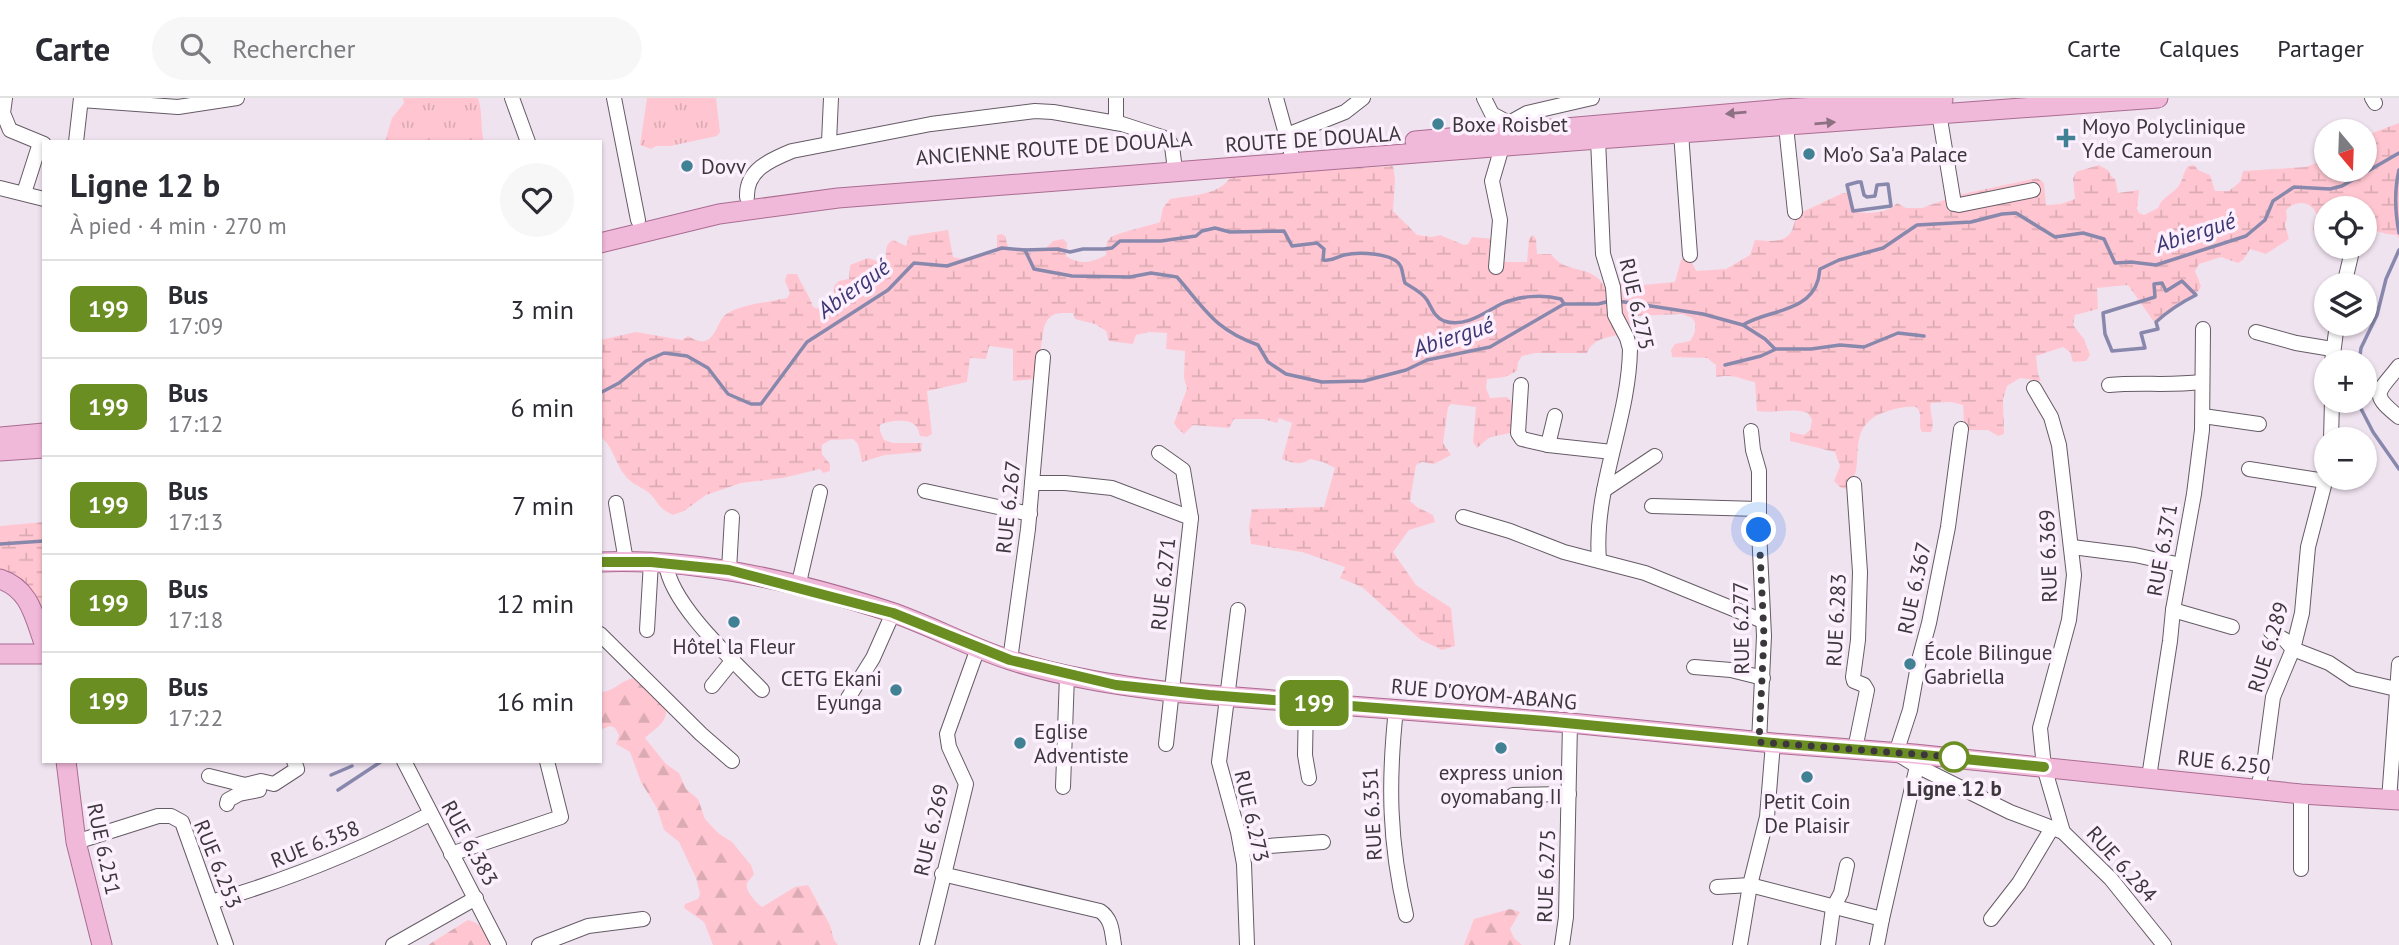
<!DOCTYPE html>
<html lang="fr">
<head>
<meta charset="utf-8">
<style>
  :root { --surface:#fff; --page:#f7f7f7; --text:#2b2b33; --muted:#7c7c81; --line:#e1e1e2 }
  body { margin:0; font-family:"PT Sans",sans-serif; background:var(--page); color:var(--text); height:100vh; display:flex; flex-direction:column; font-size:26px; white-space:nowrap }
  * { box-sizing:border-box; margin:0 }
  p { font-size:23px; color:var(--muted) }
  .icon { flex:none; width:38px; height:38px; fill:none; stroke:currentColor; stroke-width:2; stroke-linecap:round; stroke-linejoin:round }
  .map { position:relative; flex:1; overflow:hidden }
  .drawer { position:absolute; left:42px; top:42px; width:560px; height:623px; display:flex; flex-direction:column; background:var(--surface); border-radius:0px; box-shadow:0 2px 5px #0004 }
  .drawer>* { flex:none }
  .badge { padding:0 14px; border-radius:10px; font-size:24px; line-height:46px }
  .needle { width:46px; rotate:161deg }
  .fabs { position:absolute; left:2314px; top:21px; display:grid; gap:14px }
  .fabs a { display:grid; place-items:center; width:63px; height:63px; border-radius:50%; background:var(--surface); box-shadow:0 2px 5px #0004; font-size:35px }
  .you { position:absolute; width:35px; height:35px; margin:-18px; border:5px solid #fff; border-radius:50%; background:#1a73e8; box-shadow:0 0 0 10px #1a73e833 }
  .map>.badge { position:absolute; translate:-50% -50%; box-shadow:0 0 0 4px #fff }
  .round { display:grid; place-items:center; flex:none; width:74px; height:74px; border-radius:37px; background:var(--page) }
  .overview { display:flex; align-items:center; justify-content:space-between; height:119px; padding:0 28px }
  h1 { font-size:33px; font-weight:700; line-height:52px }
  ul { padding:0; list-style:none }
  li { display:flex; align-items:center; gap:21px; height:98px; padding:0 28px; border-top:2px solid var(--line) }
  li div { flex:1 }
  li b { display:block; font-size:26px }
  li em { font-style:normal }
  li .badge { min-width:77px; font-weight:700; text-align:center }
  header { display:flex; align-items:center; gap:42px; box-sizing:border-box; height:98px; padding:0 35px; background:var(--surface); border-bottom:2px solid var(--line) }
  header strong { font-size:33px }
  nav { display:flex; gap:38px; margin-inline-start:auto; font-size:24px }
  .search { width:490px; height:63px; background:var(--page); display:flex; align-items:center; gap:18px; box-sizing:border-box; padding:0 24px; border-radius:38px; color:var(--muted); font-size:26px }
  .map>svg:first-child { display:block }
  .grass { fill:url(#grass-tufts) }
  .forest { fill:url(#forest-firs) }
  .wetland { fill:url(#wetland-marsh) }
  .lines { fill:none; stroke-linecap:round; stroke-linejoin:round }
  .stream { stroke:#8888ad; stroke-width:3.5 }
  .minor-casing { stroke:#655b66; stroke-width:16 }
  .major-casing { stroke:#aa6c91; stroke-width:21 }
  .minor { stroke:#fff; stroke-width:14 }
  .major { stroke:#f0b8d9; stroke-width:19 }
  .oneway { fill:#8d7183 }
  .line-casing { stroke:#fff; stroke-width:16 }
  .line { stroke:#6b8e23; stroke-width:10 }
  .walk { stroke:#3c373c; stroke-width:7; stroke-dasharray:0 12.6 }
  .poi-dot { fill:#408194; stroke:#fdf0fe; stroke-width:2.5 }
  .stop-dot { fill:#fff; stroke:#6b8e23; stroke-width:3.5 }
  .labels { text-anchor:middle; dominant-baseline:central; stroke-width:7; stroke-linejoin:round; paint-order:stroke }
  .poi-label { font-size:21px; fill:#3c373c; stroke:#fdf0fe; text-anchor:start }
  .street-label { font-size:21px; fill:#3c373c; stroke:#fdf0fe }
  .stop-label { font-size:21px; font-weight:bold; fill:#3c373c; stroke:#fdf0fe }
  .water-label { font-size:23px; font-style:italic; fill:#3b3875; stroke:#fdf0fe }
</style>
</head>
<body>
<header>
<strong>Carte</strong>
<div class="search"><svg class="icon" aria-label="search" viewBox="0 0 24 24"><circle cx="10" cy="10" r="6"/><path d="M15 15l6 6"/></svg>Rechercher</div>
<nav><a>Carte</a><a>Calques</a><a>Partager</a></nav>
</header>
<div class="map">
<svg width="2399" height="847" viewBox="0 0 2399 847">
  <defs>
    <pattern id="grass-tufts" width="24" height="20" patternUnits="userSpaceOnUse" patternTransform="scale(1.75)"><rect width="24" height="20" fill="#ffc6d1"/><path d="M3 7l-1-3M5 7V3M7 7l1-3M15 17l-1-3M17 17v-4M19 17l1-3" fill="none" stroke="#dbabb4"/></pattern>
    <pattern id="forest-firs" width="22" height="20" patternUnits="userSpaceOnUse" patternTransform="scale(1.75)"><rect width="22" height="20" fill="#ffc6d1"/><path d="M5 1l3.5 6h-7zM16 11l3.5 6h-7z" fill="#dbabb4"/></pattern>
    <pattern id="wetland-marsh" width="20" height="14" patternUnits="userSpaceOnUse" patternTransform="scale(1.75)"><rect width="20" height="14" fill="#ffc6d1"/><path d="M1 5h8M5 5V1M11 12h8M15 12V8" fill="none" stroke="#dbabb4"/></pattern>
  </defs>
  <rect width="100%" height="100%" fill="#f0e3f0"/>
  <g class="grass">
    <path d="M403,0H478C483,14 480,29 484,44H387L386,40L392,20L404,5Z"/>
    <path d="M647,0H716L720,34L717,38L670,48H656L651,51L640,47Z"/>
  </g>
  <g class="forest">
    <path d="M634,580L665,607C670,624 655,630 645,640L666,666L679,675L686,691L698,701L705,721L718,735L732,744L751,767L754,776C752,779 749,782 747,785C744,793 757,805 762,809L795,789L808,787L830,827L834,842L838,847H713L704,824L684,810L685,806L698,801L700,796L696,780L679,744L664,732L657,710L641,684L630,654L616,646L619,637L615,630L610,628L600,632V594C614,594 621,582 634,580Z"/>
    <path d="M1510,811L1520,814L1510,831L1514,840L1522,847H1464L1474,821Z"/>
    <path d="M468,822C482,825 486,835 492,847H428Z"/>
  </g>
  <g class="wetland">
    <path d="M2399,25V141L2397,137C2367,135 2368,126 2361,102L2340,106L2341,110H2326L2325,142C2311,137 2311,129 2317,117C2311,102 2296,102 2286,112L2287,120L2285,127L2289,141L2266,156L2250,151L2243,162L2238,165L2221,159L2199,166L2195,173L2201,188L2196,197L2179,204L2154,224L2128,187L2097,190L2098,211L2075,217L2073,227L2084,241L2090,257L2086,263L2073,264L2070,254L2063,249L2036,258L2038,276L2041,283L2020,280L2007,288L2003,301L2004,336L1998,338L1988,332H1967L1964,324L1963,307L1951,304L1931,305C1928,314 1936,323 1931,334H1922C1917,326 1924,315 1916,309C1906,308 1898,310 1888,313C1839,328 1871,369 1846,391L1840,389L1834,383L1840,368L1835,354L1790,343V334L1804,337L1810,332L1812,322L1808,315C1790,309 1774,316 1757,313L1755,284C1737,281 1737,276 1716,279V267L1707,260L1672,259L1671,252L1675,246L1690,243C1695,236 1698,227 1692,220L1682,216L1636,218L1634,225L1626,227L1619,212V185L1642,187L1675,184L1681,162L1689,158L1696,173L1726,171L1750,157L1755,142C1767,143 1786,146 1792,132C1795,126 1794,121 1798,116L1843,95H1849L1856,114C1869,116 1889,115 1897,105L1906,110H1922L1958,97L2037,80L2044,85L2046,107L2061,106L2075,101L2073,81L2076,74L2099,67L2109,73L2111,78L2115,81L2118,95L2139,92L2137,111L2139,115L2144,117L2158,110C2162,99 2171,97 2178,89C2183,83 2183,74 2188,68L2194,67L2198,72L2210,77L2215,93H2229L2240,84L2243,73L2306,69L2326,61V72H2364V38Z"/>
    <path d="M1393,68L1395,81L1393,113L1417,137L1432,139L1440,137L1464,147L1468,146L1472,139L1495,141L1503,164H1527L1529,141L1533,137L1536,141L1537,156H1551C1565,175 1583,167 1599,181C1609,190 1617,221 1623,236C1609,239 1593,240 1587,255H1536L1522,258L1518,264L1517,273L1505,279L1487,281L1486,290L1490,300L1507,299C1517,308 1515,324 1511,335L1490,339L1477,350L1473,344L1476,309L1451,306L1448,309L1443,345L1451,357L1434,366L1422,364L1416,367L1410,403L1417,409L1433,417L1435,424L1409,432L1393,454L1416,487L1451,510L1455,548L1442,552L1421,542L1362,489L1340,480L1345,469L1302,454L1251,446L1249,429L1252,411L1324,409L1335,370L1323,364L1310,361C1301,368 1292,365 1282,361L1292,325L1279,320L1277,325L1263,321H1234L1229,330L1193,327L1184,336L1177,330L1174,325L1187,291L1184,279L1185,253L1166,251L1167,235L1149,234L1136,237L1133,246L1109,243L1106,233L1095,226L1075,221L1073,215C1059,215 1050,213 1044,229L1036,281L1013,283V251L989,248L986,261L970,260L967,284L927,293L932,336L927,339L920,338C919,335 918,330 915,327C908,320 887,323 880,327V333L884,342L893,345H922L921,354L885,357L862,364L858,346L853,341L830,342L822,347V356L830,366V373L823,375L820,371L783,380L741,385L706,397L684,413L673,417C656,409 660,405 649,395C639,387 633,388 623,375C615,363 612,347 600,338V242L636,234L682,242L688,238C695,242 701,246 709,241C716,236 718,225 724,218C735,207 770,204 787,200L790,195L785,183L787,176H797C802,188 809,196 813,209C820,212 828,212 834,207V188L839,183L849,181L850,167L868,160L880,164L886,161C886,153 885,146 893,142L906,148L909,138L948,132L953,159L961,161L995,155L997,151V137L1002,136L1005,138L1008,149L1026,154L1043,153L1053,143L1063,141L1067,145L1066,158C1079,167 1092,165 1106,157C1106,151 1106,144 1110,140C1113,136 1152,127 1160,124L1163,110L1170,101C1190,97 1220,98 1231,78Z"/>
    <path d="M44,424V545L31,509L0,481V428Z"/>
  </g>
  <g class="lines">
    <g class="stream">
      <path d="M2399,72C2394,93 2395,114 2399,135"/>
      <path d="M1858,84H1861L1864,97L1867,99L1875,98L1877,87L1888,86L1891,108L1853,113L1847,87Z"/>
      <path d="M1025,152L1057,151L1070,154L1083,151H1104L1112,150L1120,143H1161L1196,138L1202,133L1215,130L1230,134L1284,133L1292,148L1317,145L1324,151L1323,162C1332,164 1336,159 1344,157C1357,154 1395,154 1401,169C1403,174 1403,180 1405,185C1413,190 1422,194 1427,202C1432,210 1434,219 1444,223C1465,230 1484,215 1501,206C1519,198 1542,196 1561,201L1564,206"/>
      <path d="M2182,183L2196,197C2182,204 2168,213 2156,224L2158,231L2141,235L2145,250L2112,253L2105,236L2103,215L2155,199L2154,186L2162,185L2166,193Z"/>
      <path d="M1618,203L1703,216L1743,227C1766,212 1809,215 1818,182C1819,179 1819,175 1820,171L1839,162L1883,150L1917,127L1971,124L2002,116L2016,115L2055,139L2083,135L2104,141L2115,165L2131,164L2156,167L2246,138L2265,122L2273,103L2294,89L2330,91L2342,88L2399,55"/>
      <path d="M1743,227L1765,241L1775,251"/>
      <path d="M2359,264L2361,250L2377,217L2386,181L2399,152"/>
      <path d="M1725,267L1761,258L1776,251H1811L1840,247L1864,249L1898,235L1924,238"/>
      <path d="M600,295L619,285L646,263L664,255L687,258L708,270L728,296L751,306H761L807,244L888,192L914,165L947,168L1002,150L1025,152L1034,171L1072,178L1130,179L1151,175L1177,179C1206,212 1214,231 1258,247L1268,264L1286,276L1322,284L1364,283L1406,272L1427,262L1490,249L1564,206H1598L1610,203"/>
      <path d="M2357,303L2373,334L2399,371"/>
      <path d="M0,446L44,443"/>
      <path d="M331,677L352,668"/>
      <path d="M338,692L382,663"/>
    </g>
    <g class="minor-casing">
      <g id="minor">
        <path d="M5,0L3,15L10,32L44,46"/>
        <path d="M512,0L528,44"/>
        <path d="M614,0L638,122"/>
        <path d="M1276,0L1291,54"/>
        <path d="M1484,0L1492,16L1509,25"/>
        <path d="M2372,0L2375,5"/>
        <path d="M81,2L178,9L237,0"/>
        <path d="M1939,15L1954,106L1959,107L2033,92"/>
        <path d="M1116,25V0"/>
        <path d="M1786,28L1795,114"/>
        <path d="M1681,35L1690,157"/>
        <path d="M1287,37L1345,14L1363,0"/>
        <path d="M1598,41L1603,156L1613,189L1615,217L1627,240L1630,251C1629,323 1593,390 1599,462"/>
        <path d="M76,44L81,0"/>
        <path d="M829,44L831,0"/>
        <path d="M0,90L44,101"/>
        <path d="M24,95L40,45"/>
        <path d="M747,99C746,72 770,62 792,53L931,26L1035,13L1053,14L1122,26L1162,39L1169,43L1172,48L1174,64"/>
        <path d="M1496,169L1500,122L1492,83L1509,25L1527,15L1592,0"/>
        <path d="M2344,187L2353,149"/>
        <path d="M2256,234L2296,245L2332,251"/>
        <path d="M2332,264L2337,226"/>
        <path d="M2399,268C2378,295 2369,295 2399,319"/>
        <path d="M1521,287L1518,335L1522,341L1548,347L1612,354"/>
        <path d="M2109,287C2140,284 2170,288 2201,284"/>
        <path d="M2034,290L2051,319L2059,347L2074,477L2069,522L2040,630L2044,669L2063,734L2111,781L2164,847"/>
        <path d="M2203,318L2259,326"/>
        <path d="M1751,333L1753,352L1759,373V432L1764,538L1759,644"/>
        <path d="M2331,341L2332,303"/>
        <path d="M1548,347L1555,318"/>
        <path d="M1159,355L1183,372L1191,420"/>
        <path d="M2249,371L2325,383"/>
        <path d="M1032,385H1065L1112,390L1191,420L1166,646"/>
        <path d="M1854,386L1860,474L1858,542L1853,579L1854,583L1864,587L1867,592L1855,651"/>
        <path d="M1604,392L1655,358"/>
        <path d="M925,393L1030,416"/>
        <path d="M616,405L626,463"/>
        <path d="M1652,408L1759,411"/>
        <path d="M1463,419L1510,433L1564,454L1645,475L1763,523"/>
        <path d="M2072,449L2135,457L2181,467"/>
        <path d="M666,466C671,507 733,562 762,592"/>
        <path d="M729,472L732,419"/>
        <path d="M798,489L820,394"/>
        <path d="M1238,512L1219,664L1238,734L1244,766L1247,847"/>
        <path d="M2173,512L2232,529"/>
        <path d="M647,532L651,464"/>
        <path d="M2271,534L2285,542L2293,551L2329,565L2353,581L2396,591"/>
        <path d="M600,536L701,636L732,663"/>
        <path d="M1010,562L1028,431L1043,259"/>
        <path d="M1694,569L1731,572L1763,580"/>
        <path d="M712,588L733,562"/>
        <path d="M848,600L873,560L893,515"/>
        <path d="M1306,604L1305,657L1309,680"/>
        <path d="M1396,611C1388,685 1389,744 1406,817"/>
        <path d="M404,663L499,847"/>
        <path d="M1917,668L2010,714L2063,734"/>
        <path d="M209,678L245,687L261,683L274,686L297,671L294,663"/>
        <path d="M2149,679L2170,543L2173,512L2194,396L2202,332L2203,231"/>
        <path d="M1063,689L1067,577"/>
        <path d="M2258,690L2265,659L2273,599L2293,551L2302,515L2308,449L2326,380"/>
        <path d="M1513,697L1569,696"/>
        <path d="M2389,702L2399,566"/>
        <path d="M227,706L228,702L239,696L259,692"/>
        <path d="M76,744L158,718H171L182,724L226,847"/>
        <path d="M1241,750L1323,744"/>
        <path d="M451,756L561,719L547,663"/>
        <path d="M2301,771V696"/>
        <path d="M942,776L1100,813C1112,821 1112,834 1114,847"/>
        <path d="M1717,789L1750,787L1882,821L1917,668L1896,655L1910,612L1919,562L1929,525L1948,429L1961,331"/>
        <path d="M211,804C288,782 359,753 430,716"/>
        <path d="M1991,821L2019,785L2052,730"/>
        <path d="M393,847L476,800"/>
        <path d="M539,847L588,828L643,821"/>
        <path d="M927,847L966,686L949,649L947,636L978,550"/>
        <path d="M1562,847L1566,819L1570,625"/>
        <path d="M1740,847L1750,787L1767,719L1773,645"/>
        <path d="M1828,847L1833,810L1841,795L1847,767"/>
        <path d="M1877,847L1882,821"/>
      </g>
    </g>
    <g class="major-casing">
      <g id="major">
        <path d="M1415,43L1782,11L1943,2"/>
        <path d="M600,145L719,116L838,100L1598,41L2158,0"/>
        <path d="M0,339L44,335"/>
        <path d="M0,353L44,350"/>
        <path d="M600,464C699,460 798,484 891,514C932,528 969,549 1010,562C1062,579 1117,587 1171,594L1570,625L1773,645L1914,656L2301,696L2399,702"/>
        <path d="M0,481C30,491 34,518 44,545"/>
        <path d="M0,556H44"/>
        <path d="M66,663L76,744L102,847"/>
      </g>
    </g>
    <use href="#minor" class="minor"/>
    <use href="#major" class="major"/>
  </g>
  <defs><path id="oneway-solid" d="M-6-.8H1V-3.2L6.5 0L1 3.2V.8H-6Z" transform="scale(1.75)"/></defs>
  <g class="oneway">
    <use href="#oneway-solid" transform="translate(1736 15) rotate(175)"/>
    <use href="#oneway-solid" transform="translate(1825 25) rotate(-5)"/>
  </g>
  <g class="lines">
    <g class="line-casing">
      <path id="line" d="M600,464H651L729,472L893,515L1010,562L1116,587L1209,597L1545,623L1773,645L1914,656L2044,669"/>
    </g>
    <use href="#line" class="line"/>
    <path class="walk" d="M1759,432L1764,538L1759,644L1965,660L1954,659"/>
  </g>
  <g class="poi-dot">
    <circle cx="1438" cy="26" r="7"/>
    <path d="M2062.5 29.5h7v7h7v7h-7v7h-7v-7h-7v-7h7z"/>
    <circle cx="1809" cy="56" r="7"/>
    <circle cx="687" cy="68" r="7"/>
    <circle cx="734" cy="524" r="7"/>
    <circle cx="1910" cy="566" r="7"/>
    <circle cx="896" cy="592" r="7"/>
    <circle cx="1020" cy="645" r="7"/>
    <circle cx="1501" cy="650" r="7"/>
    <circle cx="1807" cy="679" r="7"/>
  </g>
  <circle class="stop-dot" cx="1954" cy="659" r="14"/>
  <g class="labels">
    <g class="poi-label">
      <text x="1452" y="26">Boxe Roisbet</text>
      <text x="2082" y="28">Moyo Polyclinique<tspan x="2082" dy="24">Yde Cameroun</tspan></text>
      <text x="1823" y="56">Mo'o Sa'a Palace</text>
      <text x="701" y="68">Dovv</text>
      <text x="734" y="548" text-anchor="middle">Hôtel la Fleur</text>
      <text x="1924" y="554">École Bilingue<tspan x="1924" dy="24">Gabriella</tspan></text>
      <text x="882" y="580" text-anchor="end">CETG Ekani<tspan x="882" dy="24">Eyunga</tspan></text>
      <text x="1034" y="633">Eglise<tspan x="1034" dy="24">Adventiste</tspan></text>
      <text x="1501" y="674" text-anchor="middle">express union<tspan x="1501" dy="24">oyomabang II</tspan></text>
      <text x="1807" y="703" text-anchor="middle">Petit Coin<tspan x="1807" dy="24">De Plaisir</tspan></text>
    </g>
    <g class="street-label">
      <text transform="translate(1313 41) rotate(-4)">ROUTE DE DOUALA</text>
      <text transform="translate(1054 50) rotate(-4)">ANCIENNE ROUTE DE DOUALA</text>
      <text transform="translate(1637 206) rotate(77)">RUE 6.275</text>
      <text transform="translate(1008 409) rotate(-84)">RUE 6.267</text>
      <text transform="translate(2162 452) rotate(-80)">RUE 6.371</text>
      <text transform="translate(2048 458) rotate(-92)">RUE 6.369</text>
      <text transform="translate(1163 486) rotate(-84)">RUE 6.271</text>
      <text transform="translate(1914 490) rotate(-78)">RUE 6.367</text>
      <text transform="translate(1836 522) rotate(-87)">RUE 6.283</text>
      <text transform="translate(1741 530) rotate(-91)">RUE 6.277</text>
      <text transform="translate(2268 549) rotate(-73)">RUE 6.289</text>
      <text transform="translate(1484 596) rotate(5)">RUE D'OYOM-ABANG</text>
      <text transform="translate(2224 664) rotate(6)">RUE 6.250</text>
      <text transform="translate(1372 716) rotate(-93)">RUE 6.351</text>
      <text transform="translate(1252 718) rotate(77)">RUE 6.273</text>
      <text transform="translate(931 732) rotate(-77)">RUE 6.269</text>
      <text transform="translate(470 745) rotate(61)">RUE 6.383</text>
      <text transform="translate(315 746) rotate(-22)">RUE 6.358</text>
      <text transform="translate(104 751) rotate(78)">RUE 6.251</text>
      <text transform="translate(218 766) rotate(68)">RUE 6.253</text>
      <text transform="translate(2122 766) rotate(48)">RUE 6.284</text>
      <text transform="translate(1546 778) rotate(-88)">RUE 6.275</text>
    </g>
    <g class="stop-label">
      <text x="1954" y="690">Ligne 12 b</text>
    </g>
    <g class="water-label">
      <text transform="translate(2195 134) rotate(-18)">Abiergué</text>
      <text transform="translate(853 190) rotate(-36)">Abiergué</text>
      <text transform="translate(1453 238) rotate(-18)">Abiergué</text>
    </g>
  </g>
</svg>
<div class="fabs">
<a><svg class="needle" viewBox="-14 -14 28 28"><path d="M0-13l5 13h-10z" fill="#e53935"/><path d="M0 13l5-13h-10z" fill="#7c7c81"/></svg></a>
<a><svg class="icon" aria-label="locate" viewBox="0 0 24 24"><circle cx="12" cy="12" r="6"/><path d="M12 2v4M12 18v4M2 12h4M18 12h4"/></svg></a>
<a><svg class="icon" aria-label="layers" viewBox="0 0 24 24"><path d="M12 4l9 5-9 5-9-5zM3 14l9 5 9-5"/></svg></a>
<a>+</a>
<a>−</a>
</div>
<div class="you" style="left:1759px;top:432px"></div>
<b class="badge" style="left:1314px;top:605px;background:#6b8e23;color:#fff">199</b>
<section class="drawer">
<div class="overview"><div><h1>Ligne 12 b</h1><p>À pied · 4 min · 270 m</p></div><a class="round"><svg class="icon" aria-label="heart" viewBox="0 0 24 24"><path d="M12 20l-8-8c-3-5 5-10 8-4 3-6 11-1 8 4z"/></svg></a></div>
<ul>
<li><span class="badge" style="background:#6b8e23;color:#fff">199</span><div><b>Bus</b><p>17:09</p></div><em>3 min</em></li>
<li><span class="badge" style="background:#6b8e23;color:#fff">199</span><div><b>Bus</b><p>17:12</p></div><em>6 min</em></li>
<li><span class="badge" style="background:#6b8e23;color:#fff">199</span><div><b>Bus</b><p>17:13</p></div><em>7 min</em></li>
<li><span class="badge" style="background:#6b8e23;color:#fff">199</span><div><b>Bus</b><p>17:18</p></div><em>12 min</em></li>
<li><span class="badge" style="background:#6b8e23;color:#fff">199</span><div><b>Bus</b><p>17:22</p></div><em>16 min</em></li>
</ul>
</section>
</div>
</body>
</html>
